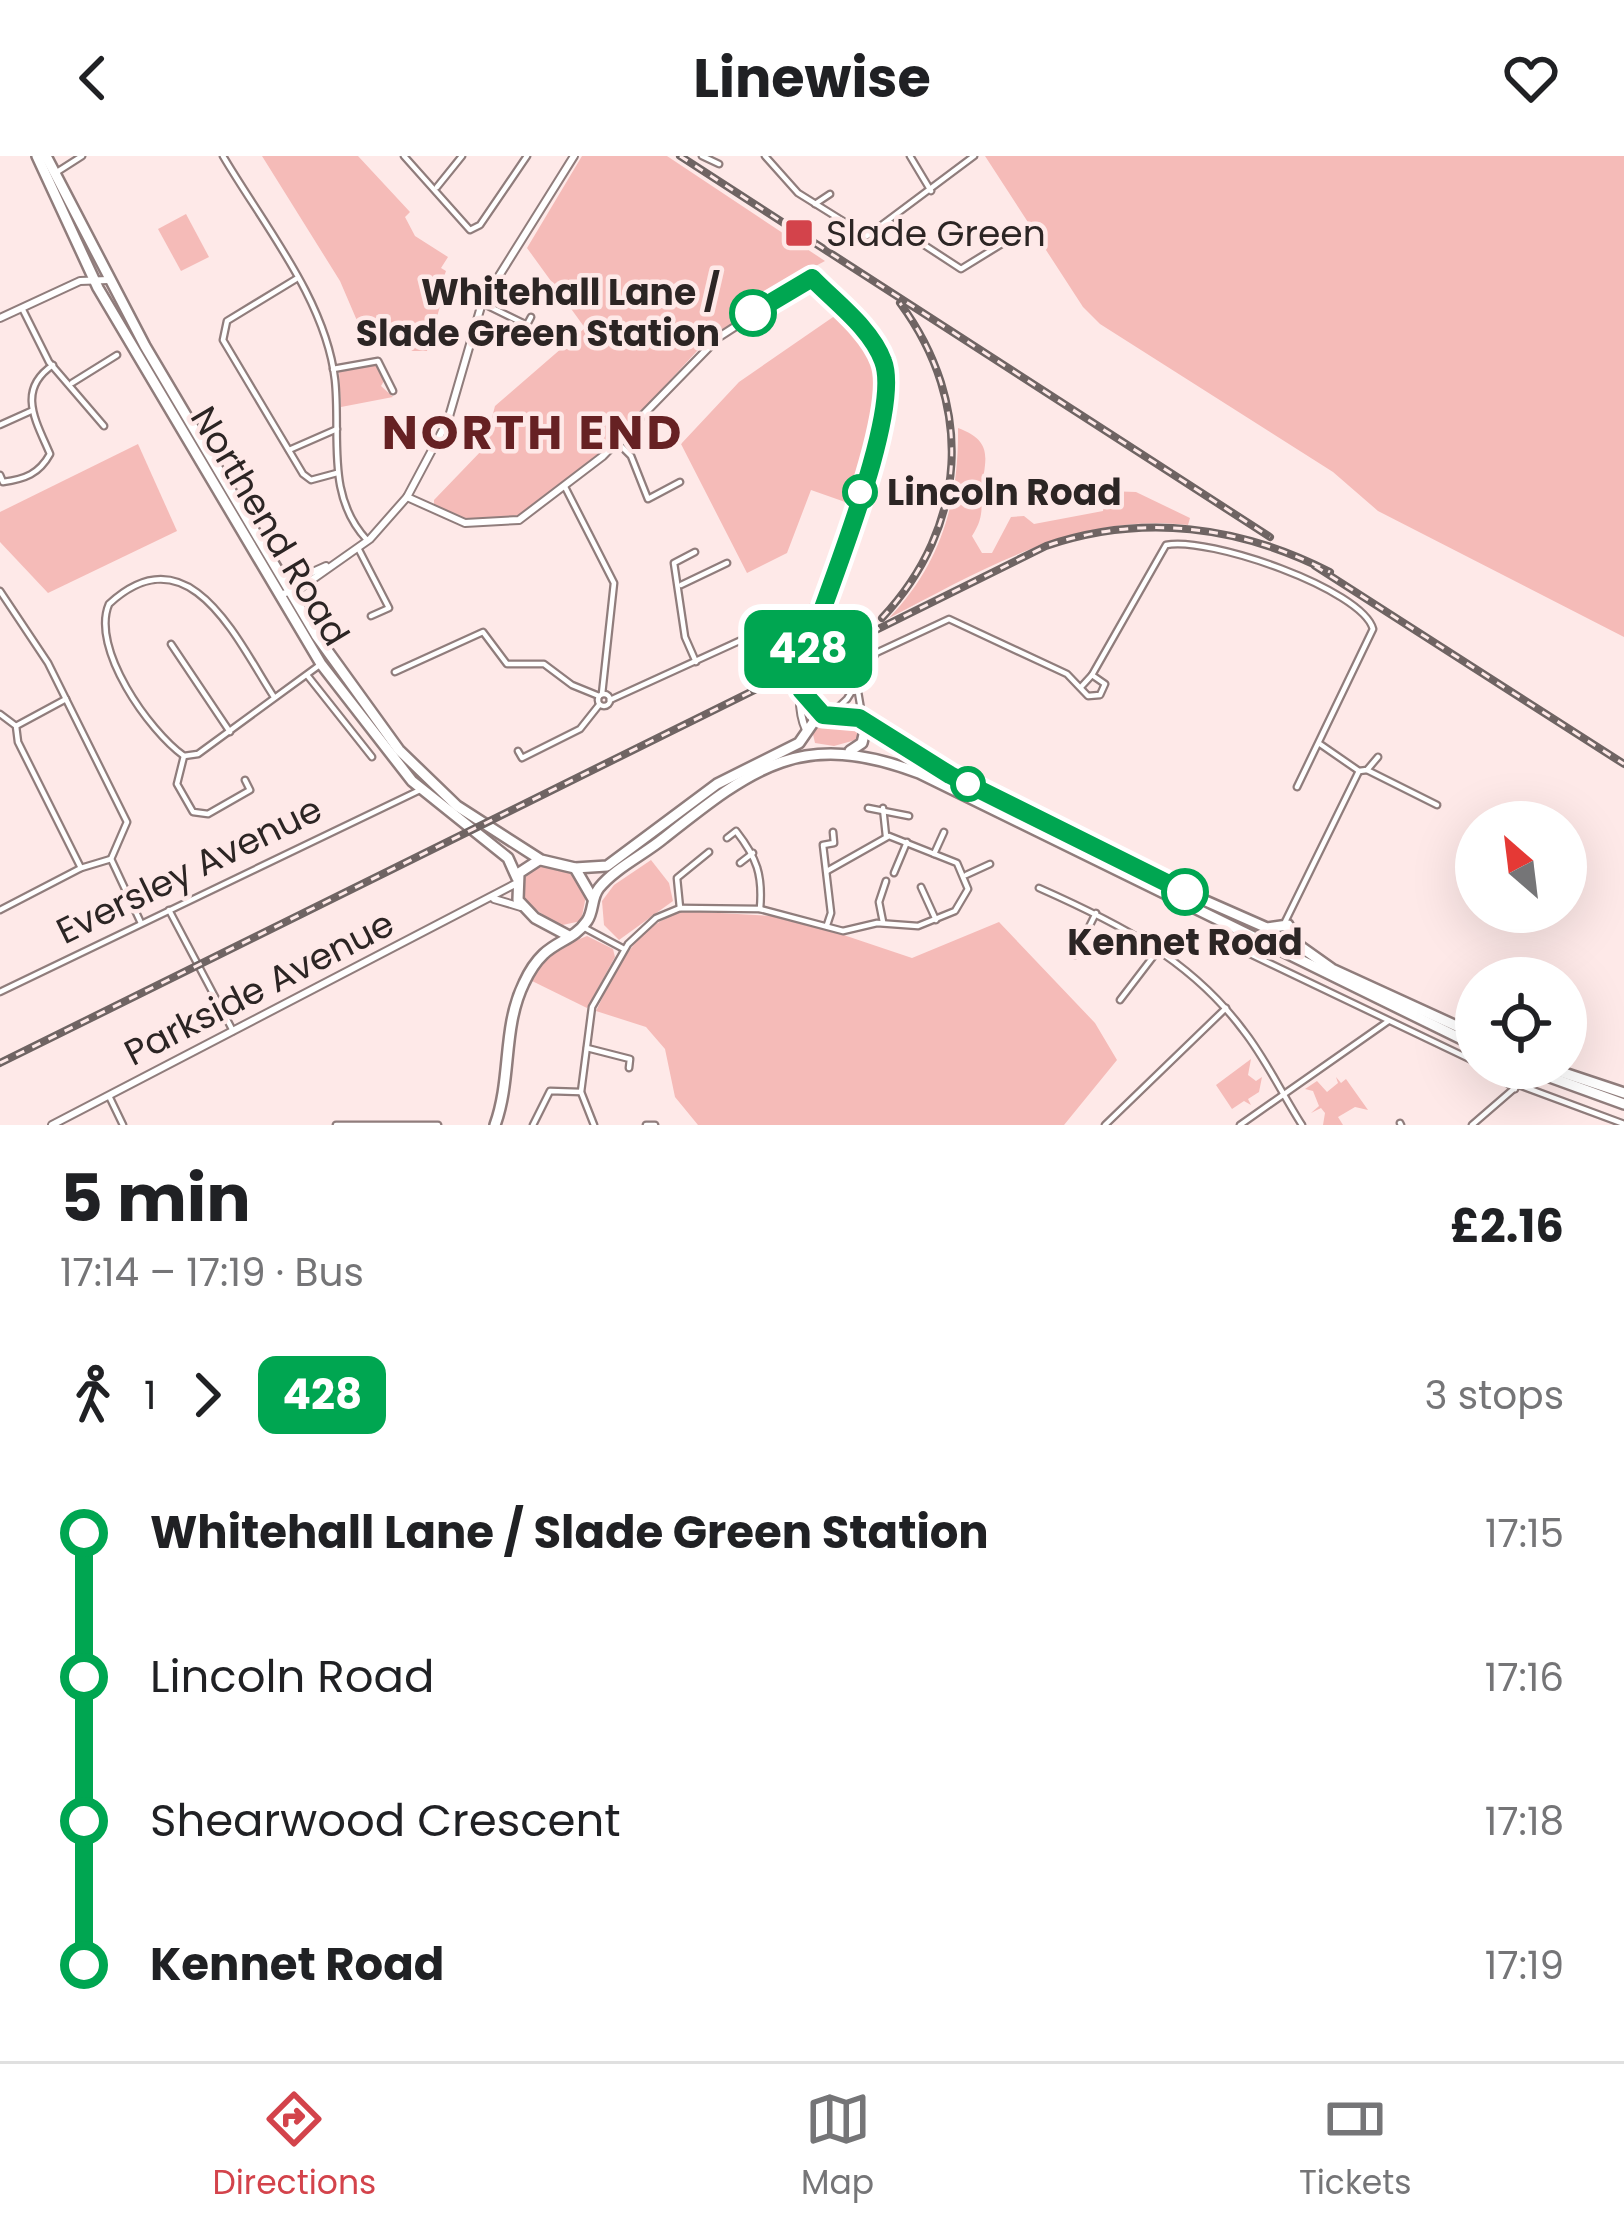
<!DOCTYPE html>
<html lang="en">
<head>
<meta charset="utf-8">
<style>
  :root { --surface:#fff; --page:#f6f6f6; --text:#202124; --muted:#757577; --line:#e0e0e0; --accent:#d3434b }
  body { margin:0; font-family:Poppins,sans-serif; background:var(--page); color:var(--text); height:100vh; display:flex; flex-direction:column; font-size:45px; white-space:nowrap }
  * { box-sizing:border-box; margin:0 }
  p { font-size:39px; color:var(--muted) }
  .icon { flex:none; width:66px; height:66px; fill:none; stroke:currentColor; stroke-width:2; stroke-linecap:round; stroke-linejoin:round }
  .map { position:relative; height:969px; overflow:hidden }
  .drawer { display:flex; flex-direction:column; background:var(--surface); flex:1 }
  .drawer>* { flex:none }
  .badge { padding:0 24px; border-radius:18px; font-size:42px; line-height:78px }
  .needle { width:78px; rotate:332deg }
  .fabs { position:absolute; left:1455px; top:645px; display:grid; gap:24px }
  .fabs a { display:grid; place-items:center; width:132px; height:132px; border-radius:50%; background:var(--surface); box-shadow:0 12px 48px #0002; font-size:60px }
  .map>.badge { position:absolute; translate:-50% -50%; box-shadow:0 0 0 6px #fff }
  .legs { display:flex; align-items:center; gap:18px; height:132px; padding:0 60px; font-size:39px }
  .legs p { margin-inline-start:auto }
  .summary { display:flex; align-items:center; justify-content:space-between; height:204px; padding:0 60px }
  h1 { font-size:66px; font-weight:700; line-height:90px }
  ul { padding:0 60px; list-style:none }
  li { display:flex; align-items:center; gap:42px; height:144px; font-size:45px }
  li i { display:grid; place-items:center; width:18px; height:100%; margin:0 15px; background:currentColor }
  li i::after { content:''; width:30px; height:30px; margin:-15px; border:9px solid; border-radius:50%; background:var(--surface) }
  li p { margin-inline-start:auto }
  li:first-child i { background:linear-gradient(#0000 50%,currentColor 0) }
  li:last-child i { background:linear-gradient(currentColor 50%,#0000 0) }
  header { display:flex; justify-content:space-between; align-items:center; height:156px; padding:0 60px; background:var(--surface); font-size:54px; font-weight:700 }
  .tab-bar { display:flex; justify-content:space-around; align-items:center; height:168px; border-top:3px solid var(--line); background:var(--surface); font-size:33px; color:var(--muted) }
  .tab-bar a { display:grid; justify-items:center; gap:6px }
  .tab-bar .on { color:var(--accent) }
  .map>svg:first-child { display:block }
  .green { fill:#f5bbb8 }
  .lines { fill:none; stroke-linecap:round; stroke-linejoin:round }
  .minor-casing { stroke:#907d7c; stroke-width:9 }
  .tertiary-casing { stroke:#907d7c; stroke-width:10 }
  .primary-casing { stroke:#907d7c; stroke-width:14 }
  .minor { stroke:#fff; stroke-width:4.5 }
  .tertiary { stroke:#fff; stroke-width:6 }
  .primary { stroke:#fff; stroke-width:9 }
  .rail-casing { stroke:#6f6463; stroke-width:8 }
  .rail { stroke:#fee9e8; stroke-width:3; stroke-dasharray:9; stroke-linecap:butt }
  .line-1-casing { stroke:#fff; stroke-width:27 }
  .line-1 { stroke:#00a651; stroke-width:18 }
  .poi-dot { fill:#d3434b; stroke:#fee9e8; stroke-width:4.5 }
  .stop-1-dot { fill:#fff; stroke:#00a651; stroke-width:6 }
  .labels { text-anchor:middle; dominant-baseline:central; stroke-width:9; stroke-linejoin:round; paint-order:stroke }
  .poi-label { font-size:36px; fill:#2c2524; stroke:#fee9e8; text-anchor:start }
  .stop-label { font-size:36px; font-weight:bold; fill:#2c2524; stroke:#fee9e8; text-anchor:end }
  .street-label { font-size:36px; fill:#2c2524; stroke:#fee9e8 }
  .district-label { font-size:48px; font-weight:bold; letter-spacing:3px; fill:#662123; stroke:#fee9e8 }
</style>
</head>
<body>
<header><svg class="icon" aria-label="back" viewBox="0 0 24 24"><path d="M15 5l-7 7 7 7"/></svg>Linewise<svg class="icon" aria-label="heart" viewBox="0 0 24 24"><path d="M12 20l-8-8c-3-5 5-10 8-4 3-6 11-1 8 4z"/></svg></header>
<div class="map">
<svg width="1624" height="969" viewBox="0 0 1624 969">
  <rect width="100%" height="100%" fill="#fee9e8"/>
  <g class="green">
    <path d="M262,0H358L410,56L405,61L415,80L448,101L441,112L446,115L436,143L441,147L427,195H412L397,173L385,182L377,167L361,174L340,125Z"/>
    <path d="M582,0H667L825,105L780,129L697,195L613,286L523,359L467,365L434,350V344L484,292L495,250L585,172L527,92Z"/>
    <path d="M985,0H1624V481L1378,355L1333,316L1100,168L1083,151Z"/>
    <path d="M186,58L209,101L181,115L158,73Z"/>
    <path d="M836,159C907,223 879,261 852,343L848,347L811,334L787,397L747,417L681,288L739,226Z"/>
    <path d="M378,207L385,223L381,230L393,241L341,251L339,215Z"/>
    <path d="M958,272C996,286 984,305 982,334C981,354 984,361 972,380L982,397H992L1011,361L1024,360L1034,368L1103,355L1107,335L1136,336L1190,362L1188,369C1076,357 984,413 889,462C941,408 959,345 958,272Z"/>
    <path d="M138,288L177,375L48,437L0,386V356Z"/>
    <path d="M822,565L855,566L862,573L859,583L834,590L815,587L812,574Z"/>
    <path d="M651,704L669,727L673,745L619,784L604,769L602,745L614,729Z"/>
    <path d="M537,709L573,717L587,735L581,765L558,770L522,743L521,722Z"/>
    <path d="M684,755L790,761L912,802L999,766L1095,867L1117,904L1064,969H698L675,941L665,893L646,871L596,855C618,811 634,770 684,755Z"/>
    <path d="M587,780L613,793L615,801L587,852L530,824L550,795Z"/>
    <path d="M1251,903L1248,919L1256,925L1262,921L1259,936L1248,943L1251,949L1244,945L1232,953L1216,929Z"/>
    <path d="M1336,921L1341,927L1346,923L1368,954L1355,951L1338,961L1343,969H1323L1325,957L1321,952L1311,957L1319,950L1313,935L1305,933L1317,925L1327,936L1338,927Z"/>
  </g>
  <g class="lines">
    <g class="minor-casing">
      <g id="minor">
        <path d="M223,0C263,68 326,144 335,224C341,280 325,339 367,384"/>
        <path d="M404,0L470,74L480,69L527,0"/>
        <path d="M702,0L719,8"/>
        <path d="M765,0L798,37L867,80L974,0"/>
        <path d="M910,0L931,35"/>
        <path d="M57,16L82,0"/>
        <path d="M437,31L462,0"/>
        <path d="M815,48L830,38"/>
        <path d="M889,66L961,113L1026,73"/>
        <path d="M296,123L227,165L223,184L303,318L311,324L337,317"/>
        <path d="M484,148L527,169"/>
        <path d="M22,152L49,206L104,270"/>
        <path d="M522,178L531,161"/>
        <path d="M333,213L378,205L393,235"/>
        <path d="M72,227L117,199"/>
        <path d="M0,269L31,255"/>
        <path d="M617,286L631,300L648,343L680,326"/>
        <path d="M289,294L337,273"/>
        <path d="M0,319L3,326C25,323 39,318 50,298C36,265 16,234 53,209"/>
        <path d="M565,331L614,427L602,538"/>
        <path d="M358,392L389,452L371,460"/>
        <path d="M695,396L674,407L685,481L696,506"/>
        <path d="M681,429L727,407"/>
        <path d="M0,435L48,507L127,666L111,703L141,767"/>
        <path d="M171,488L230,576"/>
        <path d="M395,516L483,476L507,508H544L572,529L599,540"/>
        <path d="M307,519L372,601"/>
        <path d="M1092,519L1166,389C1208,380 1362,433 1373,473L1297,631"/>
        <path d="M857,530L863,565"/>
        <circle cx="604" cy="544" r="6"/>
        <path d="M274,541C237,484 189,374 109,448C90,492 149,575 184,600L198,598L321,508"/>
        <path d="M610,544L818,449"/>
        <path d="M0,558L16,570L18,586L81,712"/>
        <path d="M830,559L847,543L876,497L949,463L1067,518L1088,540L1100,539L1105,528L1092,519L1081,531"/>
        <path d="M16,570L66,543"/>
        <path d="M1320,588L1359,615L1367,614L1378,601"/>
        <path d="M518,595L522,602L580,573L599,549"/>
        <path d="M184,600L177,628L193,656L208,658L250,634L245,624"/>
        <path d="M1367,614L1437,649"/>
        <path d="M868,652L909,660"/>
        <path d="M883,652L886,680"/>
        <path d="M727,682L736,675C757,702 763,719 760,753"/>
        <path d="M934,698L944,676"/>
        <path d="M740,707L753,697"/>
        <path d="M894,717L907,686"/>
        <path d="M966,719L990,708"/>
        <path d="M921,731L936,764"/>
        <path d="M1039,732C1118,767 1190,803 1243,874C1266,903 1282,938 1302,969"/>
        <path d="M680,752L677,722L709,696"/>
        <path d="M0,754L81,712L111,703"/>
        <path d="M169,754L233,875"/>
        <path d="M883,766L879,746L886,725"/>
        <path d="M1285,766L1359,615"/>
        <path d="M827,769L831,757L823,689L834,687L833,676"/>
        <path d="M583,771L624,793"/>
        <path d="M1248,797L1476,906"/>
        <path d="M1075,799L1096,757"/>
        <path d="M0,836L420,634"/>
        <path d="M1120,844L1159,793"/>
        <path d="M587,892L630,903L629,912"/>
        <path d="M1488,912L1515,933"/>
        <path d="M1519,929L1624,968"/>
        <path d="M110,942L123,969"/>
        <path d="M1400,967L1401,969"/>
        <path d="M336,969H438"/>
        <path d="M533,969L550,935L581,936"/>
        <path d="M594,969L581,936L592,851L628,788L656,762L680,752L760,753L843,775L877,767L918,770L955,755L968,733L957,707L889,680L827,715"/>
        <path d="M646,969H655"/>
        <path d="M1105,969L1226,852"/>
        <path d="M1240,969L1387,866"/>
        <path d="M1472,969L1524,924V915"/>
      </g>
    </g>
    <g class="tertiary-casing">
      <g id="tertiary">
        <path d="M0,162L80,125L108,124"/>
        <path d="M407,341L465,367L519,364L603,300L719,181L812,121C835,147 871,172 884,206C914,289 768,492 806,574"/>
        <path d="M283,420L297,423L326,410"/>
        <path d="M279,439L299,433L370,383L407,341L448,264L482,147L574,0"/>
        <path d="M803,537L823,559"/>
        <path d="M494,743L521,751"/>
        <path d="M52,969L515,728"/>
      </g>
    </g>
    <g class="primary-casing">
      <g id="primary">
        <path d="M37,0L98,132L321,508L412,625L508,702L517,722"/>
        <path d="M46,0L145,190L316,479L399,594L457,650L541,704L575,712L607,710L717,628L799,587L817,561L859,563L950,619L1192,739L1267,772L1288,769L1294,786L1332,813L1476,879"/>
        <path d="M850,595L862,587L866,570"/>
        <path d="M539,704L519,717L518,744L535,762L567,779"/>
        <path d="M575,712L593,743"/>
        <path d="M1525,912L1624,948"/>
        <path d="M1549,912L1624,937"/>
        <path d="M495,969C512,922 502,872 524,827C545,781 569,791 587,765C594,755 591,742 599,732C615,712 645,698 664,682C755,610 802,573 919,617L1476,890"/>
      </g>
    </g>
    <use href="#minor" class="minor"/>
    <use href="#tertiary" class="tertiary"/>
    <use href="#primary" class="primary"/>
    <g class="rail-casing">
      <g id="rail">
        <path d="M680,0L1270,381"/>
        <path d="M1315,410L1624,608"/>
        <path d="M882,462C968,370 975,249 900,147"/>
        <path d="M0,907L1046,390C1143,357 1240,370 1330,416"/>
      </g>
    </g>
    <use href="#rail" class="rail"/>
  </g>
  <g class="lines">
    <g class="line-1-casing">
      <path id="line-1" d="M753,157L812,122C835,146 871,172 883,205C903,256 825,439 807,498L801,534L823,559L859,562L950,619L1185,736"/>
    </g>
    <use href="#line-1" class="line-1"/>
  </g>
  <rect class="poi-dot" x="784" y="62" width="30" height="30" rx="6"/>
  <g class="stop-1-dot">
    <circle cx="753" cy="157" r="21"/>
    <circle cx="860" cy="336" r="15"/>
    <circle cx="968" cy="628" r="15"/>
    <circle cx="1185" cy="736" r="21"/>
  </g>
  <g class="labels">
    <g class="poi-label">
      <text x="826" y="77">Slade Green</text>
    </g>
    <g class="stop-label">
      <text x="720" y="136">Whitehall Lane /<tspan x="720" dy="41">Slade Green Station</tspan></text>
      <text x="887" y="336" text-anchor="start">Lincoln Road</text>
      <text x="1185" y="786" text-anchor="middle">Kennet Road</text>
    </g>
    <g class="street-label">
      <text transform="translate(270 370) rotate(59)">Northend Road</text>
      <text transform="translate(189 714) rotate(-26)">Eversley Avenue</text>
      <text transform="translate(259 832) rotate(-27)">Parkside Avenue</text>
    </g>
    <g class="district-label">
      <text x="533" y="276">NORTH END</text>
    </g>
  </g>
</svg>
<div class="fabs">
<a><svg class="needle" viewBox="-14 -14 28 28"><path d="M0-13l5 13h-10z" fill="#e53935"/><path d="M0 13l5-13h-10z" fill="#757577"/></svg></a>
<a><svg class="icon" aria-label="locate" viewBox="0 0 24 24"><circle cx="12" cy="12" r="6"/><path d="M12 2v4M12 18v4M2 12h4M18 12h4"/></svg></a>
</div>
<b class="badge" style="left:808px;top:493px;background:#00a651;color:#fff">428</b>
</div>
<section class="drawer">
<div class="summary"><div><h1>5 min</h1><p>17:14 – 17:19 · Bus</p></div><b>£2.16</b></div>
<div class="legs"><svg class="icon" aria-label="walk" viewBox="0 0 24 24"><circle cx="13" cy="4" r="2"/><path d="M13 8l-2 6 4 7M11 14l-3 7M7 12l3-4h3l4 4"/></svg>1<svg class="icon" aria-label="forward" viewBox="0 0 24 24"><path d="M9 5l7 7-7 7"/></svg><b class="badge" style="background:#00a651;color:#fff">428</b><p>3 stops</p></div>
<ul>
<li><i style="color:#00a651"></i><b>Whitehall Lane / Slade Green Station</b><p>17:15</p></li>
<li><i style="color:#00a651"></i><span>Lincoln Road</span><p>17:16</p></li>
<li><i style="color:#00a651"></i><span>Shearwood Crescent</span><p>17:18</p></li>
<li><i style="color:#00a651"></i><b>Kennet Road</b><p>17:19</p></li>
</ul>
</section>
<nav class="tab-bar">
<a class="on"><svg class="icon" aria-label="directions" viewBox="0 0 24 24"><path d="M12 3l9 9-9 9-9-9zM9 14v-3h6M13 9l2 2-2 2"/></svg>Directions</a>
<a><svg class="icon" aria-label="map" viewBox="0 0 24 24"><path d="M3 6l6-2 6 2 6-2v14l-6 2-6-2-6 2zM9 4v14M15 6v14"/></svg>Map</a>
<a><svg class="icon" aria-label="tickets" viewBox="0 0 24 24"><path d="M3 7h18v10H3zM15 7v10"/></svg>Tickets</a>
</nav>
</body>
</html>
